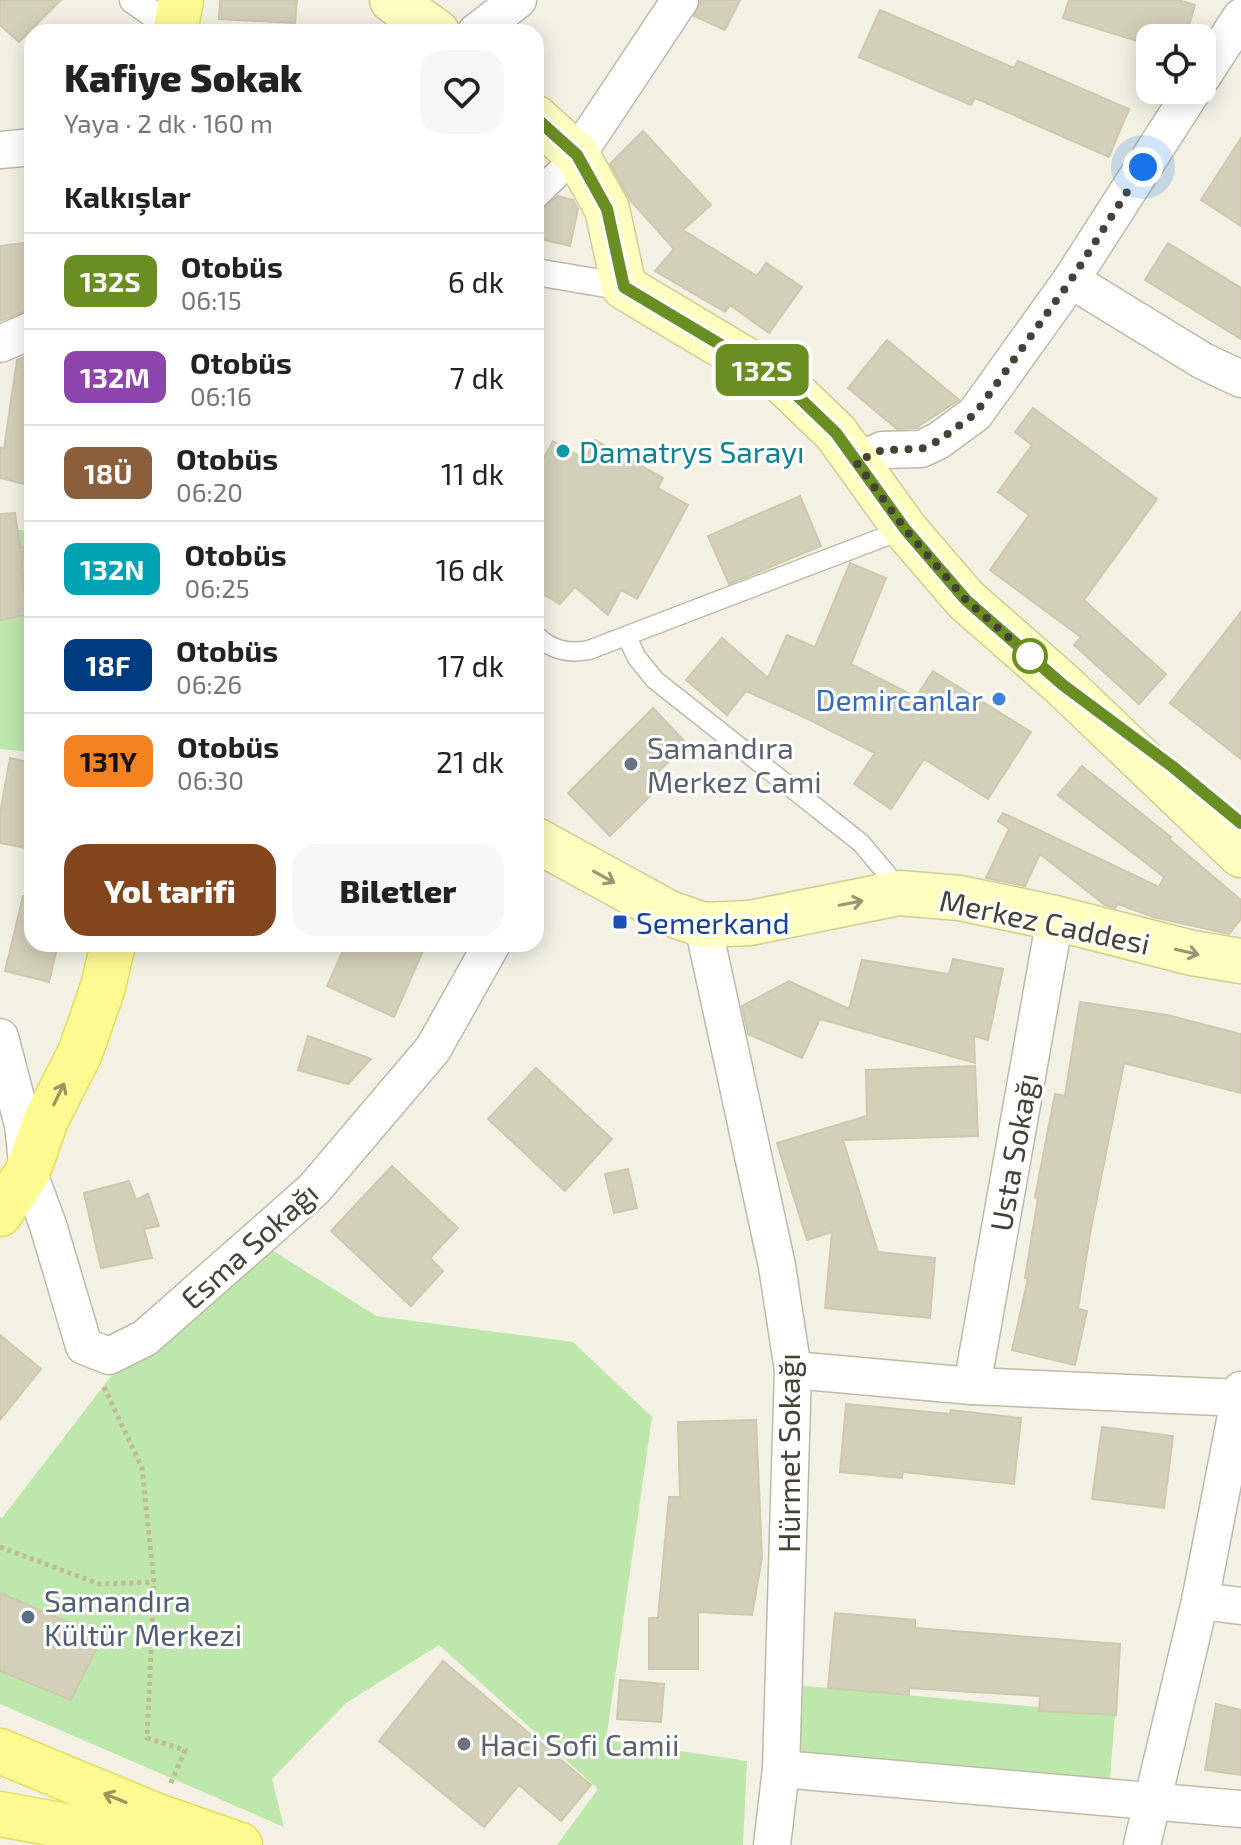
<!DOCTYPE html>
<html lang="tr">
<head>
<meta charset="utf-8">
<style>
  :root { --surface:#fff; --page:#f6f6f6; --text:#222; --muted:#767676; --line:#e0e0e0; --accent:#83451b }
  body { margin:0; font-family:"Exo 2",sans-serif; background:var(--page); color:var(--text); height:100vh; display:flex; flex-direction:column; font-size:30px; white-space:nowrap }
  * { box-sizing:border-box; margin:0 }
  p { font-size:26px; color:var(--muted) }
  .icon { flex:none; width:44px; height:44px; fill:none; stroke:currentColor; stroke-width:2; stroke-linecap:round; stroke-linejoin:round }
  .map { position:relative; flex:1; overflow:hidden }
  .details { position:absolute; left:24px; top:24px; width:520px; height:928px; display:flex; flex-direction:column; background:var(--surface); border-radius:24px; box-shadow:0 4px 20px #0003 }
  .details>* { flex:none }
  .badge { padding:0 16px; border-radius:12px; font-size:28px; line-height:52px }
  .buttons { position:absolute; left:1136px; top:24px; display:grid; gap:16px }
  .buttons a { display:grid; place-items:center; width:80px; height:80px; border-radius:16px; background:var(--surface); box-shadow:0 4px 20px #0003; font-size:40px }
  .you { position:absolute; width:40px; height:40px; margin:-20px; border:6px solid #fff; border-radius:50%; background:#1a73e8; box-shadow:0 0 0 12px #1a73e833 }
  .map>.badge { position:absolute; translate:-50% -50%; box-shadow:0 0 0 4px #fff }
  h2 { padding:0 40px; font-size:30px; line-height:72px }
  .round { display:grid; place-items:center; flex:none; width:84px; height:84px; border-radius:24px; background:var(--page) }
  .head { display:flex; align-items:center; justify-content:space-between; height:136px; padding:0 40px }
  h1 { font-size:38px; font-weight:800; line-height:60px }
  .button { display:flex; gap:16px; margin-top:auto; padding:16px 40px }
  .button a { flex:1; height:92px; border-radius:24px; background:var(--accent); color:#fff; font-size:32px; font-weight:800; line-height:92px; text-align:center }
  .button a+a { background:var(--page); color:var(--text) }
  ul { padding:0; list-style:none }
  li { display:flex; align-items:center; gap:24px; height:96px; padding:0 40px; border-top:2px solid var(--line) }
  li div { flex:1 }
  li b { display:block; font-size:30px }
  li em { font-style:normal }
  li .badge { min-width:88px; font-weight:700; text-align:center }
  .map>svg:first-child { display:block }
  .green { fill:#bee7ac }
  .building { fill:#d3d0b9; stroke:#cec9ad; stroke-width:2 }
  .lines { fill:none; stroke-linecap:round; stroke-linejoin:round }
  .service-casing { stroke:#bdbba7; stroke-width:21 }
  .pedestrian-casing { stroke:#bdbba7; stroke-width:29 }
  .minor-casing { stroke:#bdbba7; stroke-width:39 }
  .secondary-casing { stroke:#cfce91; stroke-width:47 }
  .primary-casing { stroke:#e3dc61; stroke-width:47 }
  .path { stroke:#bfbb98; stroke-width:5; stroke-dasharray:4 4; stroke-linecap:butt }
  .service { stroke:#fff; stroke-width:18 }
  .pedestrian { stroke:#fff; stroke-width:26 }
  .minor { stroke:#fff; stroke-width:36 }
  .secondary { stroke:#fefec1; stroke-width:44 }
  .primary { stroke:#fefa91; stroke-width:44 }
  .oneway { stroke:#989773 }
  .oneway2 { stroke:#98955e }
  .line-casing { stroke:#fff; stroke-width:18 }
  .line { stroke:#6b8e23; stroke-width:12 }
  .walk { stroke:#444234; stroke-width:8; stroke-dasharray:0 14.4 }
  .culture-dot { fill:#0f9aa8; stroke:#fff; stroke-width:3 }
  .stop-dot { fill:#fff; stroke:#6b8e23; stroke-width:4 }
  .shop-dot { fill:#3f7fe0; stroke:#fff; stroke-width:3 }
  .worship-dot { fill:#6b7280; stroke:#fff; stroke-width:3 }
  .transit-dot { fill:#1a4fb4; stroke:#fff; stroke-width:3 }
  .service-dot { fill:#5c6f8a; stroke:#fff; stroke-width:3 }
  .labels { text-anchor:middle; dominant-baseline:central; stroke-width:6; stroke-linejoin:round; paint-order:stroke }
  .culture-label { font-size:30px; fill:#0d838f; stroke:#fff; text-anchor:start }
  .shop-label { font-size:30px; fill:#366cbe; stroke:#fff; text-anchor:end }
  .worship-label { font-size:30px; fill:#5b616d; stroke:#fff; text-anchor:start }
  .street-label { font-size:30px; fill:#444234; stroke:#fff }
  .transit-label { font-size:30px; fill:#164399; stroke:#fff; text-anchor:start }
  .service-label { font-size:30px; fill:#4e5e75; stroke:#fff; text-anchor:start }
</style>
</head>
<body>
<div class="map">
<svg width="1241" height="1845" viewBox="0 0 1241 1845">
  <rect width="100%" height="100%" fill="#f2f1e4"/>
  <g class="green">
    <path d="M0,528L32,531V752L0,749Z"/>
    <path d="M272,1250L376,1316L573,1342L652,1417L606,1740L747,1761L743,1845H557L598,1789L439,1645L346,1703L272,1779L284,1827L0,1704V1517L2,1518L145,1332Z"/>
    <path d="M785,1684L1115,1714L1107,1816L784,1777Z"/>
  </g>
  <g class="building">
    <path d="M0,0H61L19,42L0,25Z"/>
    <path d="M220,0H297L295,23L219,19Z"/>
    <path d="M701,0H740L725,30L694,16Z"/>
    <path d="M1069,0H1178L1195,5L1185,38H1150V45L1063,18Z"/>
    <path d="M880,10L1014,68L1018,61L1129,109L1109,157L975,98L971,105L859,57Z"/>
    <path d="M643,131L711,205L683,230L757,276L766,263L802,287L769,333L730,305L725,312L655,271L674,249L630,200L610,164Z"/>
    <path d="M1241,138V226L1201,200Z"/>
    <path d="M558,196L573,200L578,209L570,246L536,238L539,211Z"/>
    <path d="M32,242V309L0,321V246Z"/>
    <path d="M1168,243L1241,288V339L1145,280Z"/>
    <path d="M887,340L959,400L916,428L897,429L848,388Z"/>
    <path d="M32,354V486L0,478V447L4,449L17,360Z"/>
    <path d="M1033,408L1157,499L1084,600L1166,674L1139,704L1074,645L1081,637L990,570L1029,515L998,492L1032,445L1015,432Z"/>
    <path d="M595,440L663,478L658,488L688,505L637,599L621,590L608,615L575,587L560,604L536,590V472L553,441L585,459Z"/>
    <path d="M800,496L821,546L729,584L708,536Z"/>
    <path d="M15,513L20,548L24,547L22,565L25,595L32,607V614L0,620V514Z"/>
    <path d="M850,563L886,578L851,664L916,697L933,671L1031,732L988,799L924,759L891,809L854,784L875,753L806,718L746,691L727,715L686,680L722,638L768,678L787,635L815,647Z"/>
    <path d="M1241,612V759L1170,703Z"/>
    <path d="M653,708L687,744L646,784L653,793L610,836L568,793Z"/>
    <path d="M10,758L32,763V849L0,843V814Z"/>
    <path d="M1082,766L1171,837L1169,839L1241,900V919L1229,934L1153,917L1118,904L1115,908L1105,905L1040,854L1025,886L986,878L1009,829L998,821L1003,813L1159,887L1164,877L1058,795Z"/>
    <path d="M23,896L32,897V944H58L49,982L5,971Z"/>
    <path d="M346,944H426L394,1017L327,986Z"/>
    <path d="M953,959L1003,969L988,1040L974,1036L975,1063L820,1019L802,1058L748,1034L742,1006L789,981L849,1009L862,960L949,974Z"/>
    <path d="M1080,1002L1167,1015L1241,1034V1093L1124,1063L1091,1228L1078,1309L1087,1311L1075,1365L1012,1350L1028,1278H1025L1038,1198L1035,1197L1055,1094L1065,1096Z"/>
    <path d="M308,1036L371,1059L348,1084L298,1070Z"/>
    <path d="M975,1066L978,1136L843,1140L878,1252L935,1258L930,1318L825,1308L832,1232L807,1240L777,1143L867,1116L866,1070Z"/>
    <path d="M536,1068L612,1139L565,1191L488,1119Z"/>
    <path d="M392,1166L458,1228L430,1258L443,1271L411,1306L331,1231Z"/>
    <path d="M628,1169L637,1208L614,1213L605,1174Z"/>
    <path d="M129,1181L136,1200L148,1194L159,1226L144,1229L152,1258L101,1268L84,1193Z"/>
    <path d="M0,1335L41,1369L0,1420Z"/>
    <path d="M846,1404L950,1414L951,1410L1021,1418L1014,1484L903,1472L902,1478L840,1472Z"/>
    <path d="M756,1420L762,1558L752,1615L698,1612V1669H649V1618H658L669,1497H680L678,1422Z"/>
    <path d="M1102,1427L1173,1436L1164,1508L1092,1499Z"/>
    <path d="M0,1593L102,1637L71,1700L0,1671Z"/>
    <path d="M835,1613L915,1620V1628L1120,1644L1116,1715L1039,1711L1040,1696L909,1688V1695L828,1688Z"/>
    <path d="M443,1661L591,1785L561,1821L519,1785L484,1827L379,1741Z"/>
    <path d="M620,1680L664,1684L661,1722L617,1719Z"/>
    <path d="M1216,1704L1241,1710V1775L1205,1770Z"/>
  </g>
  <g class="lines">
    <g class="service-casing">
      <g id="service">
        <path d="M536,635C551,650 568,654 589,650L905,529"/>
        <path d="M627,637L637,658L655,680L861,843L887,874L899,893"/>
      </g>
    </g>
    <g class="pedestrian-casing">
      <g id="pedestrian">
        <path d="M133,0L175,30"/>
        <path d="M536,195L577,155"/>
        <path d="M536,272L624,287"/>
      </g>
    </g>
    <g class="minor-casing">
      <g id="minor">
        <path d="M476,32L518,0"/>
        <path d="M1202,77L1241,17"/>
        <path d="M0,150L32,147"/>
        <path d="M577,155L680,0"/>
        <path d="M1071,280L1203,361L1241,379"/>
        <path d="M0,344L32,330"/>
        <path d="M856,462L882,450L921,449L938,441L975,414L1071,280L1193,90"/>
        <path d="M703,925L777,1266L793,1370L781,1769L772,1845"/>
        <path d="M0,1037L23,1125L28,1171L48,1225L84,1346L109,1356L145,1338L314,1189L433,1049L492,944"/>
        <path d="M793,1370L972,1386L1241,1398"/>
        <path d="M972,1386L1055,918"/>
        <path d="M1200,1601L1241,1606"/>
        <path d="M781,1769L1241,1809"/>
        <path d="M1142,1845L1200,1601L1241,1390"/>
      </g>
    </g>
    <g class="secondary-casing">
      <g id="secondary">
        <path d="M392,0L437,32"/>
        <path d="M536,118L577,155L607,209L624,287L783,382L836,433L905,529L966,600L1063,685L1241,855"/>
        <path d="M536,840L669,913L703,925L750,923L899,893L960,898L1055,918L1192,953L1241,961"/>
      </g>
    </g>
    <g class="primary-casing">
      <g id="primary">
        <path d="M175,32L181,0"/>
        <path d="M0,1214L28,1171L46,1120L80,1053L103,987L113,944"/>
        <path d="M0,1751L157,1816L240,1845"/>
        <path d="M0,1814L169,1845"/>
      </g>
    </g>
    <g class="path">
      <path d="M104,1387L142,1468L154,1582L147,1738L185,1750L170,1785"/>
      <path d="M0,1547L99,1584L154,1582"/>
    </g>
    <use href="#service" class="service"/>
    <use href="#pedestrian" class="pedestrian"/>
    <use href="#minor" class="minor"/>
    <use href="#secondary" class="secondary"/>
    <use href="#primary" class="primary"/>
  </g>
  <defs><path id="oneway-shaft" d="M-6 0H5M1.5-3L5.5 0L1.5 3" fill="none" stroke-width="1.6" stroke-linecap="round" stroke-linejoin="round" transform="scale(2)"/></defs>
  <g class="oneway">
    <use href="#oneway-shaft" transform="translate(604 877) rotate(29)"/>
    <use href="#oneway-shaft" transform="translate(851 903) rotate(-11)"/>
    <use href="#oneway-shaft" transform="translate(1187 952) rotate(13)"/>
  </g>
  <g class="oneway2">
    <use href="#oneway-shaft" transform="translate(59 1094) rotate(-64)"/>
    <use href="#oneway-shaft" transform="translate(115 1798) rotate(-158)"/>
  </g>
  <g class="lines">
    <g class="line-casing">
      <path id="line" d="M536,118L577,155L607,209L624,287L783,382L836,433L905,529L966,600L1063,685L1173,767L1241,823"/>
    </g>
    <use href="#line" class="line"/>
    <path class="walk" d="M1030,656L966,600L905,529L856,462L882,450L921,449L938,441L975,414L1071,280L1143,167"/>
  </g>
  <circle class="culture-dot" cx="563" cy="451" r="8"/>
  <circle class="stop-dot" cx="1030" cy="656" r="16"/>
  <circle class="shop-dot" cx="999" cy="699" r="8"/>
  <g class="worship-dot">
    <circle cx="631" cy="764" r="8"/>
    <circle cx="464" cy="1744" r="8"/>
  </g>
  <rect class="transit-dot" x="612" y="914" width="16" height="16" rx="4"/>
  <circle class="service-dot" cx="28" cy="1617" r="8"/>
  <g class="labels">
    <g class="culture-label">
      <text x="579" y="451">Damatrys Sarayı</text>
    </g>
    <g class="shop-label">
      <text x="983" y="699">Demircanlar</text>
    </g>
    <g class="worship-label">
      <text x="647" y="747">Samandıra<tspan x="647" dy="34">Merkez Cami</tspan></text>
      <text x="480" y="1744">Haci Sofi Camii</text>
    </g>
    <g class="street-label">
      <text transform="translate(1045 921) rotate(12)">Merkez Caddesi</text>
      <text transform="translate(1013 1152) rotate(-80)">Usta Sokağı</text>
      <text transform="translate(249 1245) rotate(-42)">Esma Sokağı</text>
      <text transform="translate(788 1453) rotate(-90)">Hürmet Sokağı</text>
    </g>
    <g class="transit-label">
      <text x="636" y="922">Semerkand</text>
    </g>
    <g class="service-label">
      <text x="44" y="1600">Samandıra<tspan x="44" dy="34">Kültür Merkezi</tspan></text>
    </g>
  </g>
</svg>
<div class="buttons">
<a><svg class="icon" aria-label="locate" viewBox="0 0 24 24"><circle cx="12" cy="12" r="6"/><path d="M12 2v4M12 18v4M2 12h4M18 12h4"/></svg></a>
</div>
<div class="you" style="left:1143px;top:167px"></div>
<b class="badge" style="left:762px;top:370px;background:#6b8e23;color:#fff">132S</b>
<section class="details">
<div class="head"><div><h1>Kafiye Sokak</h1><p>Yaya · 2 dk · 160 m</p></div><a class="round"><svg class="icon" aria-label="heart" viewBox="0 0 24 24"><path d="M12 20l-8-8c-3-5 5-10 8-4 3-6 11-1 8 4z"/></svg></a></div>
<h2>Kalkışlar</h2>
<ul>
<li><span class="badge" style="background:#6b8e23;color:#fff">132S</span><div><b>Otobüs</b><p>06:15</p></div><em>6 dk</em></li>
<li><span class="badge" style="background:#8e44ad;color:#fff">132M</span><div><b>Otobüs</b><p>06:16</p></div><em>7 dk</em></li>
<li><span class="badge" style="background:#8b5e3c;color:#fff">18Ü</span><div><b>Otobüs</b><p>06:20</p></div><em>11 dk</em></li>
<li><span class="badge" style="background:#00a3b4;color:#fff">132N</span><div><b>Otobüs</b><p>06:25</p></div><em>16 dk</em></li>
<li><span class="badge" style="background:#003b80;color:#fff">18F</span><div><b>Otobüs</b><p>06:26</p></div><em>17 dk</em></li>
<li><span class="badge" style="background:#f58220;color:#111">131Y</span><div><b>Otobüs</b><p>06:30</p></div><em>21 dk</em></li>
</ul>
<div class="button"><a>Yol tarifi</a><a>Biletler</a></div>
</section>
</div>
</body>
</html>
